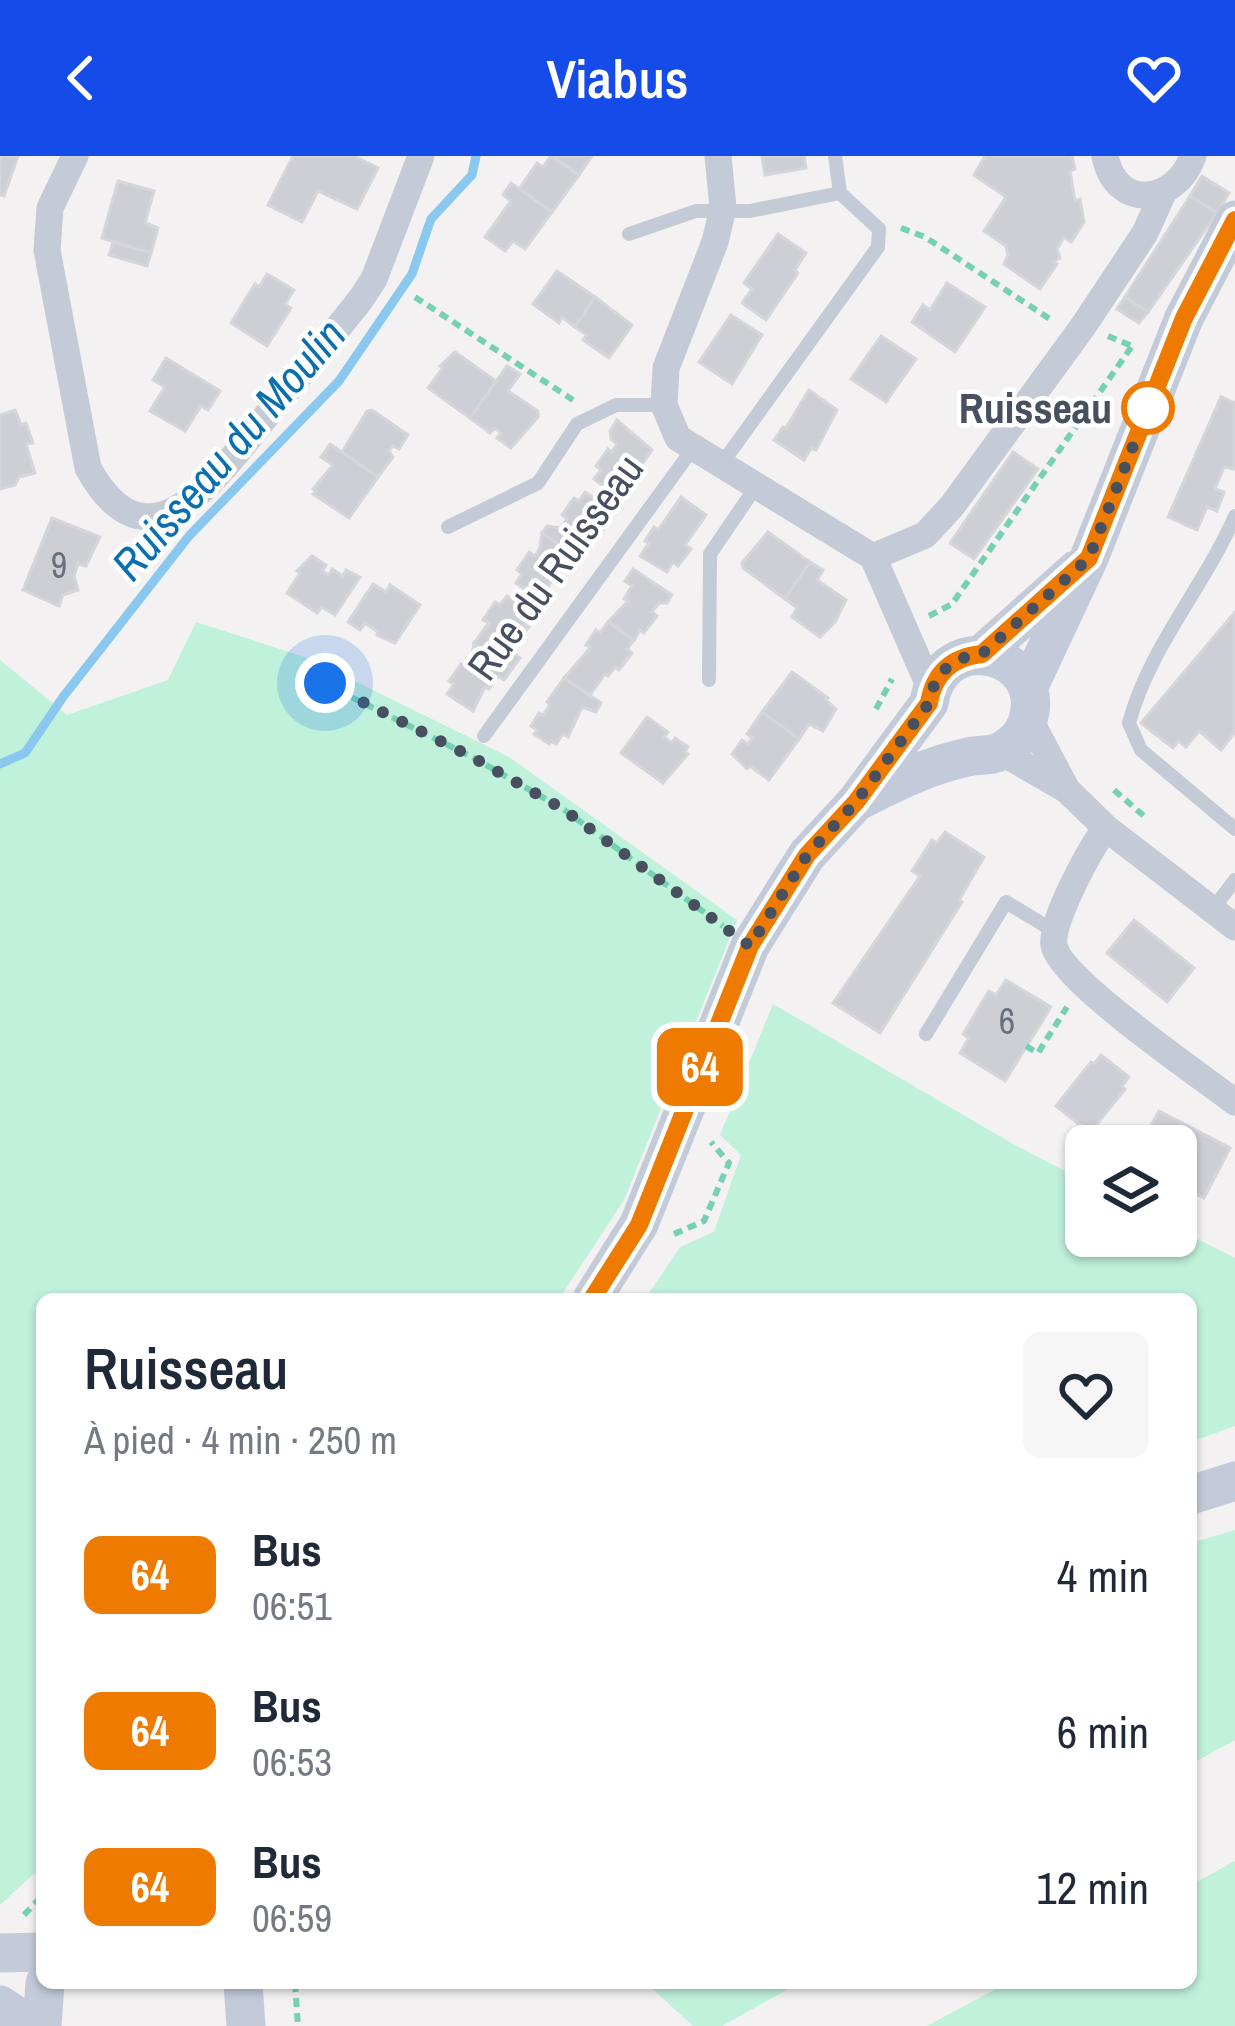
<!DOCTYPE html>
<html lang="fr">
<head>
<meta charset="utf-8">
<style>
  :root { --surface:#fff; --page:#f6f6f7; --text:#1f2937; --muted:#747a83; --accent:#154be9 }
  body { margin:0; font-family:"Archivo Narrow",sans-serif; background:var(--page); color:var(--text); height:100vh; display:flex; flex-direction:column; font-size:45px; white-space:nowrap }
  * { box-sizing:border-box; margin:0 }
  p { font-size:39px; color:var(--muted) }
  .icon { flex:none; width:66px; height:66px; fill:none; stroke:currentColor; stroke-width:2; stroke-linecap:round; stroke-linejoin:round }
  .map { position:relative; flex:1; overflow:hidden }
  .side { position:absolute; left:36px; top:1137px; width:1161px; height:696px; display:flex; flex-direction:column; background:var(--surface); border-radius:18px; box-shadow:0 3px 9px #0004 }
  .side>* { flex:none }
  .badge { padding:0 24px; border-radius:18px; font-size:42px; line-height:78px }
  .tools { position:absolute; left:1065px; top:969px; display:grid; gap:24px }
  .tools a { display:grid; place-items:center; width:132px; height:132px; border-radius:18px; background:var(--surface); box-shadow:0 3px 9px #0004; font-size:60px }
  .you { position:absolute; width:60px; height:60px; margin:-30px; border:9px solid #fff; border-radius:50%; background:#1a73e8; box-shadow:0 0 0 18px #1a73e833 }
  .map>.badge { position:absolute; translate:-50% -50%; box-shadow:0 0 0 6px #fff }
  .round { display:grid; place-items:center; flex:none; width:126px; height:126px; border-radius:18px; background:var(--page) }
  .summary { display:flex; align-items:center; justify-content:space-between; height:204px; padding:0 48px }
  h1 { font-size:57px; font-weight:600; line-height:90px }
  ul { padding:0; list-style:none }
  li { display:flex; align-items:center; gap:36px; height:156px; padding:0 48px }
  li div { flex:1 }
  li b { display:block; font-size:45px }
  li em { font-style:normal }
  li .badge { min-width:132px; font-weight:700; text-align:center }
  header { display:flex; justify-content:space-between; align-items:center; height:156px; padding:0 48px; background:var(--accent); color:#fff; font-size:54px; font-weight:600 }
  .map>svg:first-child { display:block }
  .green { fill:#bff1db }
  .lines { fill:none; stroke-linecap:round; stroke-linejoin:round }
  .stream { stroke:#8bc8ef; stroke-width:9 }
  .building { fill:#cdcfd5; stroke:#d5d6dc; stroke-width:3 }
  .path { stroke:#76d0b4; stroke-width:6; stroke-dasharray:9 6; stroke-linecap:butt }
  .lane { stroke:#c4cad6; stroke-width:14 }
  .street { stroke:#c4cad6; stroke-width:27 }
  .secondary { stroke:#c3cada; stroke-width:39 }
  .line-casing { stroke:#fff; stroke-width:27 }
  .line { stroke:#ee7b00; stroke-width:18 }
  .walk { stroke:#48505f; stroke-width:12; stroke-dasharray:0 21.6 }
  .stop-dot { fill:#fff; stroke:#ee7b00; stroke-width:6 }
  .labels { text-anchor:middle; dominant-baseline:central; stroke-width:9; stroke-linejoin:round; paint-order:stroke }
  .number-label { font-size:36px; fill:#69707c }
  .stop-label { font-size:42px; font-weight:bold; fill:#48505f; stroke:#fff; text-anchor:end }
  .street-label { font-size:42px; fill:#48505f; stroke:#fff }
  .water-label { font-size:45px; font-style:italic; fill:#096fb1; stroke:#fff }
</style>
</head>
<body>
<header><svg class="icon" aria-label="back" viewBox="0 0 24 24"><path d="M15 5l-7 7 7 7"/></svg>Viabus<svg class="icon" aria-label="heart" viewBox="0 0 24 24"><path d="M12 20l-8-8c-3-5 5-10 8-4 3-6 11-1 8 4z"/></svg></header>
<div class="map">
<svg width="1235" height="1870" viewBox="0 0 1235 1870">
  <rect width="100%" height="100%" fill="#f3f1f1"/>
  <g class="green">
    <path d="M196,466L308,502L509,601L737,764L624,1044L559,1143H42V1710L0,1749V504L67,559L168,524Z"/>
    <path d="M773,848L1013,988L1086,1026V1080H1176V1072L1235,1102V1270L1191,1286V1143H645L680,1091L714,1076L741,999L720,979Z"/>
    <path d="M1235,1374V1584L1191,1608V1387Z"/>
    <path d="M1235,1705V1870H927L1007,1827H1191V1729Z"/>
    <path d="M646,1827H799L722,1870H693Z"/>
  </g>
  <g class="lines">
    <path class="stream" d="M0,608L25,597L63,541L189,380L339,225L412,118L431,63L472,19L476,0"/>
  </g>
  <g class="building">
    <path d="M0,0H18L4,40L0,39Z"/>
    <path d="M293,0H354L378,12L357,53L318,35L302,66L268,49Z"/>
    <path d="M551,0L579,19L552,56L519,33L537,7L543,11Z"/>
    <path d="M553,0H592L579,19Z"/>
    <path d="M762,0H804L806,12L765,19Z"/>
    <path d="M985,0H1072L1075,13L1070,15L1075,45L1080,43L1084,66L1071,86L1064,81L1057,93L1060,102L1053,106L1057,108L1040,133L1004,108L1008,99L1006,90L984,75L1006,41L974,19Z"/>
    <path d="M1202,20L1229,37L1217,57L1190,40Z"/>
    <path d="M118,25L154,35L145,67L158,72L151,97L102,82Z"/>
    <path d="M511,27L552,56L525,93L513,85L505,95L485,81L511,45L503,39Z"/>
    <path d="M1190,40L1217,57L1148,156L1125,141Z"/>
    <path d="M778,78L806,97L795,114L798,117L766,164L742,147L752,133L744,127Z"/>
    <path d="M113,86L151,97L147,110L109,99Z"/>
    <path d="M557,115L595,141L575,171L562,161L559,167L533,148Z"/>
    <path d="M267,118L294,134L285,148L291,152L267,190L231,167L255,128L259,131Z"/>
    <path d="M947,127L985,151L955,196L912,166L923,149L930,154Z"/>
    <path d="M595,141L632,169L609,202L583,184L587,179L575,171Z"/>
    <path d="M1125,141L1148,156L1139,167L1117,153Z"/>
    <path d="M731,159L762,179L732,228L699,206Z"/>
    <path d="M881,180L916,203L886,246L851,223Z"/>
    <path d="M455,196L496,225L470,262L428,232L443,212L440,210Z"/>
    <path d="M166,202L220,235L208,254L201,250L185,275L150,255L165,231L153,224Z"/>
    <path d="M507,210L520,218L508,235L538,255V261L511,292L497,282L501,277L495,272L490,277L470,262Z"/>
    <path d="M809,234L837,254L816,294L811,292L804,304L774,284L783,271L786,272Z"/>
    <path d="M1221,241L1235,247V313L1224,311L1215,333L1224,336L1217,355L1207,351L1197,374L1168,361Z"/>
    <path d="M15,254L21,269L26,267L33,287L26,288L35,317L19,321L15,329L0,333V259Z"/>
    <path d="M372,254L408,279L399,293L393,290L389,295L393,301L378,321L342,296L367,255Z"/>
    <path d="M617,264L652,294L637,315L640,318L631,333L627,330L619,342L594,323L601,314L596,310L608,293L612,296L617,288L611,283L610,275Z"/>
    <path d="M330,288L378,321L349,362L313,338L316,335L313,333L333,309L321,301Z"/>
    <path d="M1013,296L1038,313L974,403L950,387Z"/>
    <path d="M585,336L611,354L604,365L607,367L597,382L593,379L580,403L542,377L547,370L560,372L567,363L562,359L574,342L579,345Z"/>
    <path d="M681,341L706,359L685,389L691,393L678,410L673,406L667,416L640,400L649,387L645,385L654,371L658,374Z"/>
    <path d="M52,362L100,381L86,410L78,408L74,420L78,434L63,439L59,450L23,434Z"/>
    <path d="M768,376L810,406L785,443L743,412L742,407Z"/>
    <path d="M542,377L580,403L573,414L566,409L558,422L554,420L541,445L516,427L522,418L517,414L529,396L535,400L540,392Z"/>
    <path d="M312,400L326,409L322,415L329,419L332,413L343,420L346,414L360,421L335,459L322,451L317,457L287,437L300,417L297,415Z"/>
    <path d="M810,406L823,414L817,424L846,444L835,466L820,481L792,461L797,452L785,443Z"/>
    <path d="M633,413L672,439L667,447H659L652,456L657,460L644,477L640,474L634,484L608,466L628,445L624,443L632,430L625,425Z"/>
    <path d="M373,428L386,436L390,429L420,449L395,487L377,479L378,476L365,467L360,474L348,466Z"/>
    <path d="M507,440L533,458L525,469L529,471L509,493L520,502L512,513L474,487L489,467L483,464L495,446L500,449Z"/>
    <path d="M1235,456V576L1221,594L1199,575L1186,591L1179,585L1173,592L1141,567Z"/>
    <path d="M608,466L634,484L627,493L632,497L619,514L615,511L608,520L605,518L590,539L564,522L591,491L586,489L596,474L600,477Z"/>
    <path d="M474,487L512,513L504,524L498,520L489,533L485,531L473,555L447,538L454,528L449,525L461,508L466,511L471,503Z"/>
    <path d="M792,516L828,542L826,544L836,553L823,575L809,568L799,583L762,556Z"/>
    <path d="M564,522L601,547L596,556L582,551L568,581L563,578L556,588L551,585L549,588L534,578L537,574L531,570L539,557L543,559L550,549L547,546Z"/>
    <path d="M762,556L799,583L769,624L750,610L747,613L732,598L742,584L748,588L752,582L747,578Z"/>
    <path d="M647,561L668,576L664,581L672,587L675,582L688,591L685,596L688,598L663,627L621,597Z"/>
    <path d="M945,676L984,701L959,744L962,746L880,877L833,847L920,720L912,715L932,684L937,687Z"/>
    <path d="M1134,764L1194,812L1167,846L1107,797Z"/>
    <path d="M1006,824L1051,851L1005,925L960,897L969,882L963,878L989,835L996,839Z"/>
    <path d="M1101,899L1129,921L1122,930L1125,933L1090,977L1056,950L1091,906L1094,908Z"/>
    <path d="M1159,955L1188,970L1176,993V990H1140Z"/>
    <path d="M1188,970L1230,992L1204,1042L1176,1027V993Z"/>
  </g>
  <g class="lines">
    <g class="path">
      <path d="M901,72L925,81L1053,165"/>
      <path d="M415,141L573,244"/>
      <path d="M1108,180L1132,190"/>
      <path d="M929,460L952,448L1132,190"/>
      <path d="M325,528L472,601L563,653L723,770"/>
      <path d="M876,553L892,523"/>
      <path d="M1114,634L1144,660"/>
      <path d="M1026,890L1038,897L1067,851"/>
      <path d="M674,1078L704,1065L729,1007L711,986"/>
      <path d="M24,1759L42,1740"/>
      <path d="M295,1827L298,1870"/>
    </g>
    <g class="lane">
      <path d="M629,78L696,55H750L840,37"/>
      <path d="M721,309L878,91L879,73L840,37L835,0"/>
      <path d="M1235,360C1204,431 1149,492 1129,567L1141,594L1235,673"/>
      <path d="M448,371L538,327L577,268L616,249H664"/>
      <path d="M709,524L710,398L755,332"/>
      <path d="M484,580L694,291"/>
      <path d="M1212,754L1235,724"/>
      <path d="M926,878L1006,746L1054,775"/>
    </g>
    <g class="street">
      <path d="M75,0L50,52L47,94L88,312C149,423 219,318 267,259C298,221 330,182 361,143L374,123L421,0"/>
      <path d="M718,0L723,52L715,86L666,212L664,249L678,282L873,401L931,534"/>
      <path d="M1105,0C1116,56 1176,48 1193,0"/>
      <path d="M873,401L925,379L952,350L1084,169L1145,77L1163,37"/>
      <path d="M1029,562L1067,634"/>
      <path d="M1001,596L1067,634L1106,672L1235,771"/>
      <path d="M1106,672C1091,691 1050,766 1054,789C1060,824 1201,920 1235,946"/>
    </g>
    <g class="secondary">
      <path d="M982,498L1076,414"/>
      <path d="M1028,532L1089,402L1184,162L1235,64"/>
      <path d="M592,1143L639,1068L750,790L807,699L856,646L929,547C942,467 1051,498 1027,567C1023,579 1014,588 1003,594C991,601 980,598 968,601C929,609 891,628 856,646"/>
      <path d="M1191,1339L1235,1325"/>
      <path d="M0,1797L42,1796"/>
      <path d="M243,1827L246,1870"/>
      <path d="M0,1849L32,1870"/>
      <path d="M42,1870L45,1827"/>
    </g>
  </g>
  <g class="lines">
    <g class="line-casing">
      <path id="line" d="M592,1143L639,1069L750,790L807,699L856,646L929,547C934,517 952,501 982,498L1089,402L1184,162L1235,64"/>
    </g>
    <use href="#line" class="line"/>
    <path class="walk" d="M325,527L472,601L563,653L750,790L807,699L856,646L929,547C934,517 952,501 982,498L1089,402L1154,237L1148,252"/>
  </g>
  <circle class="stop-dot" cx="1148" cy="252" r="24"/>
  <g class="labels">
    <g class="number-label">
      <text x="59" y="409">9</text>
      <text x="1007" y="865">6</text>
    </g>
    <g class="stop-label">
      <text x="1112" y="252">Ruisseau</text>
    </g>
    <g class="street-label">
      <text transform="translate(555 411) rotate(-54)">Rue du Ruisseau</text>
    </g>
    <g class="water-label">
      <text transform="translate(228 293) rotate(-49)">Ruisseau du Moulin</text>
    </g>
  </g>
</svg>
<div class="tools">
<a><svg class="icon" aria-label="layers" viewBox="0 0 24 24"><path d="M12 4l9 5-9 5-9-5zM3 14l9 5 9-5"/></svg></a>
</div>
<div class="you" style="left:325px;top:527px"></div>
<b class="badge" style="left:700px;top:911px;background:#ee7b00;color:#fff">64</b>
<section class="side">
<div class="summary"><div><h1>Ruisseau</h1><p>À pied · 4 min · 250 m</p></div><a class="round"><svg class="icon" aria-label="heart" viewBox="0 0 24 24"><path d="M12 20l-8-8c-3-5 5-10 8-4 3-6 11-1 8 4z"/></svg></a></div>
<ul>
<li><span class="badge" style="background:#ee7b00;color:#fff">64</span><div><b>Bus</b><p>06:51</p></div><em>4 min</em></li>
<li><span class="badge" style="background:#ee7b00;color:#fff">64</span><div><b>Bus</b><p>06:53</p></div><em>6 min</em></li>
<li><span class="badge" style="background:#ee7b00;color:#fff">64</span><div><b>Bus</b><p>06:59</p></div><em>12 min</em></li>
</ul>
</section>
</div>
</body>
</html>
